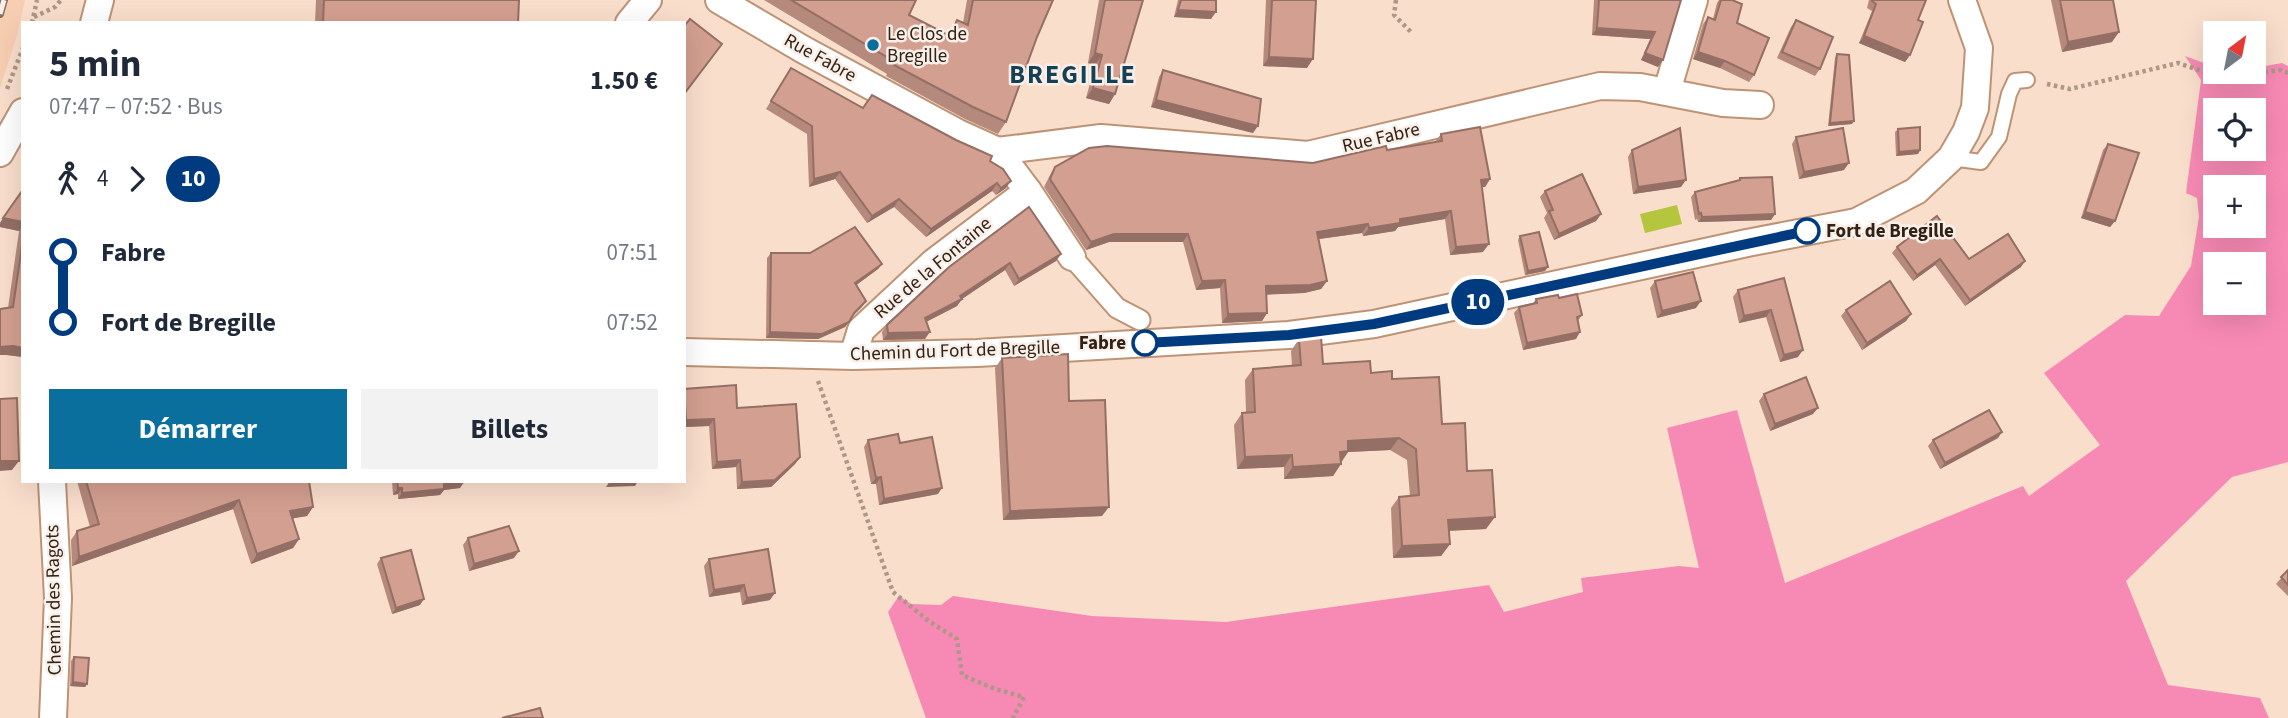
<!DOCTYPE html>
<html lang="fr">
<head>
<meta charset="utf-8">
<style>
  :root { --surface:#fff; --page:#f2f2f3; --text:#1f2937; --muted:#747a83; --accent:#0a6f9d }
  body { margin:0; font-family:"Source Sans 3",sans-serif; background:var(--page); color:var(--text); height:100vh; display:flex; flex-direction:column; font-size:26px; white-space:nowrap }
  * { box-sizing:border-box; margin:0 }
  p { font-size:23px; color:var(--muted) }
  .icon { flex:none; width:38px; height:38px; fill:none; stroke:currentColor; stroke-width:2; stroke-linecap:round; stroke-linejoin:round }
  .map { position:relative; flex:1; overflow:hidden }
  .side { position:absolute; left:21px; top:21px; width:665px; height:462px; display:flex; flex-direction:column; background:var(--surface); border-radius:0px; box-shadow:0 7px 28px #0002 }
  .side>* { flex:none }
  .badge { padding:0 14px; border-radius:23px; font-size:24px; line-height:46px }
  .needle { width:46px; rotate:32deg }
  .fabs { position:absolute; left:2203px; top:21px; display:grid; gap:14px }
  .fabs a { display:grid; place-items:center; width:63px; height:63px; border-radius:0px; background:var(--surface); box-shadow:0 7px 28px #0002; font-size:35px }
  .map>.badge { position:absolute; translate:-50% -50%; box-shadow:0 0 0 4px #fff }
  .legs { display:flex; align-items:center; gap:10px; height:77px; padding:0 28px; font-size:23px }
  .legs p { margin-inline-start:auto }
  .summary { display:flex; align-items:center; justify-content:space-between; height:119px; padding:0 28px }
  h1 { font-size:38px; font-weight:700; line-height:52px }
  .action { display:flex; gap:14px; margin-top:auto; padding:14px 28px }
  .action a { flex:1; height:80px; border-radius:0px; background:var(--accent); color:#fff; font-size:28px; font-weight:700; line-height:80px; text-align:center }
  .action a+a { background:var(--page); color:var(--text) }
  ul { padding:0 28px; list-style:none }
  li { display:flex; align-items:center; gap:24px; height:70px; font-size:26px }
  li i { display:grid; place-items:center; width:10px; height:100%; margin:0 9px; background:currentColor }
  li i::after { content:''; width:18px; height:18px; margin:-9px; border:5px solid; border-radius:50%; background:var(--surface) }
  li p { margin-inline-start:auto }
  li:first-child i { background:linear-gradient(#0000 50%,currentColor 0) }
  li:last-child i { background:linear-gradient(currentColor 50%,#0000 0) }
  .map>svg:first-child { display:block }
  .built { fill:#f8ceb2 }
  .green { fill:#f78ab4; fill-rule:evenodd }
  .water { fill:#b5c63e }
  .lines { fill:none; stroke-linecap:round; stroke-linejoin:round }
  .service-casing { stroke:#bd9376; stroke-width:18 }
  .pedestrian-casing { stroke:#bd9376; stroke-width:23 }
  .minor-casing { stroke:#bd9376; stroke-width:30 }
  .path { stroke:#ae9787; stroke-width:4.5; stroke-dasharray:3.5 3.5; stroke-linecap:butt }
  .service { stroke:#fff; stroke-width:14 }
  .pedestrian { stroke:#fff; stroke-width:19 }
  .minor { stroke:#fff; stroke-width:26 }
  .rail-casing { stroke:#826d5f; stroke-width:8 }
  .rail { stroke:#f9efe9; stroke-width:5; stroke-dasharray:16; stroke-linecap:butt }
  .wall { fill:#b5897c }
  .shaded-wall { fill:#946f65 }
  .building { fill:#d39f90; stroke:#946f65; stroke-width:2 }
  .line-1-casing { stroke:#fff; stroke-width:16 }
  .line-1 { stroke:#003b80; stroke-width:10 }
  .poi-dot { fill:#0a6f9d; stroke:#f9efe9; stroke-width:2.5 }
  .stop-1-dot { fill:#fff; stroke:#003b80; stroke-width:3.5 }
  .labels { text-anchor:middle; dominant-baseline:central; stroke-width:5; stroke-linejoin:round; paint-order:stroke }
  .poi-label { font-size:19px; fill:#322216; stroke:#f9efe9; text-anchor:start }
  .street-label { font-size:19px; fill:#322216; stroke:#f9efe9 }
  .stop-label { font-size:19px; font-weight:bold; fill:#322216; stroke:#f9efe9; text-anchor:start }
  .district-label { font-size:26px; font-weight:bold; letter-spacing:2px; fill:#164056; stroke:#f9efe9 }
</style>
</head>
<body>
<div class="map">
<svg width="2288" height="718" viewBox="0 0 2288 718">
  <rect width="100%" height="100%" fill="#fadecc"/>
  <path class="built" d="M0,0H25L17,36L0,88Z"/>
  <path class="green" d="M2185,56L2215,67L2216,72H2254V68L2282,63L2288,66V462L2232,477L2126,581L2168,685L2260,698L2269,718H926L888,612L899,596L911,604L941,605L953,596L1092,616L1226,622L1489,585L1504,612L1583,592L1581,578L1679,566L1699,568L1667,428L1737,410L1785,583L2023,486L2029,496L2100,445L2044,373L2125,315L2159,316L2191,266L2199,217L2197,198L2186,193L2201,80ZM2216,110H2254V149H2216ZM2216,187H2254V226H2216ZM2216,264H2254V303H2216Z"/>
  <path class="water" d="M1677,205L1682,224L1645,233L1640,214Z"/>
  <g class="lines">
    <g class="service-casing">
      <path id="service" d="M1951,158L1981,162L1999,137L2009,94L2015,81L2027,80"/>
    </g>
    <g class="pedestrian-casing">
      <path id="pedestrian" d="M1072,257L1117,308L1140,320"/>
    </g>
    <g class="minor-casing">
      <g id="minor">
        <path d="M719,0L804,50L958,133L998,151L1028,191L1072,257"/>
        <path d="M94,23L100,0"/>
        <path d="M629,23L648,0"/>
        <path d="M1667,91L1694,0"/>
        <path d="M998,151L1101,138L1308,155L1600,86L1640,87L1723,103L1760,105"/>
        <path d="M0,153L23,112"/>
        <path d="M684,352L853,356L977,353L1289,335L1374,324L1747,243L1856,222L1916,191L1951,158L1966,132L1975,108L1979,48L1962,0"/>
        <path d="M853,356L861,330L934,262L1028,191"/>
        <path d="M52,481L58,598L53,718"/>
      </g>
    </g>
    <g class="path">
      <path d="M1396,0L1394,15L1411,32"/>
      <path d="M34,17L55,7L61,0"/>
      <path d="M32,23L37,0"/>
      <path d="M2047,84L2070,89L2178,63L2223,78L2281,70L2288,73"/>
      <path d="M7,89L23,48"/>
      <path d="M818,381L893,592L930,622L957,639L962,675L995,689L1024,697L1013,718"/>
    </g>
    <use href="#service" class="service"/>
    <use href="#pedestrian" class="pedestrian"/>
    <use href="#minor" class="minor"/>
    <g class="rail-casing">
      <path id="rail" d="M0,14L4,0"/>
    </g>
    <use href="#rail" class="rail"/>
  </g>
  <g class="wall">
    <path d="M316,0H519L518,23H315Z"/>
    <path d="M764,0H916L909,15L948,35L957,20L963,23L967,0H1053L1037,37L1006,122L998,134L965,119L886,76L887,74Z"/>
    <path d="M1099,0H1143L1115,94L1109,104L1086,98L1095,65L1088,63Z"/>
    <path d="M1178,0H1216L1211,19L1174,17Z"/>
    <path d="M1266,0H1316L1307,68L1263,66Z"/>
    <path d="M1594,0H1681L1658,67L1641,60L1650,39L1592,35Z"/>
    <path d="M1719,0H1732L1737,23L1754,75L1749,82L1720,68L1693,59L1703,24L1708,17L1713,19L1717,3Z"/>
    <path d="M1869,0H1926L1918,20L1910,55L1905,62L1859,43L1872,11L1867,8Z"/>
    <path d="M2051,0H2113L2112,42L2062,52Z"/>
    <path d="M1796,20L1820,69L1815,76L1777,58L1791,27Z"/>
    <path d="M1837,54L1852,124L1828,126L1835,58Z"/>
    <path d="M791,68L863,108L990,161L1006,188L996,195L992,191L926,237L894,207L867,223L835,179L809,187L807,134L766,109Z"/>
    <path d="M1163,70L1253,133L1151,107L1159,77Z"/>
    <path d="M1898,129L1920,150L1918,154L1896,156L1895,132Z"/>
    <path d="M1441,134L1490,179L1485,187H1482L1483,252L1450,255L1445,219L1398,227L1395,231L1363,236L1362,233L1319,239L1327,281L1321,289L1304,293L1267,294V313L1262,321L1222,323L1220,288L1196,290L1183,242H1109L1086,250L1044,187L1050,175L1055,167L1313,163L1435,142Z"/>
    <path d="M1796,137L1844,170L1799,179L1792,144Z"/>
    <path d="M2108,144L2115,221L2110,227L2081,218L2103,150Z"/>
    <path d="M1632,150L1681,187L1633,194L1628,157Z"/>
    <path d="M1740,178L1775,214L1771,220L1698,222L1697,219L1695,220L1691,197L1695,192L1738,181Z"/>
    <path d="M22,191H23V357L7,355L8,308L19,231L0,227V223Z"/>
    <path d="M1545,191L1601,214L1596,221L1554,240L1544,218L1547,213L1540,197Z"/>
    <path d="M1029,207L1061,254L1056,261L1014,286L1005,270L962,299L957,306L926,322L925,339L883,340L882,332L887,325Z"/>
    <path d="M1520,236L1545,271L1525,275L1518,240Z"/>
    <path d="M1897,247L1969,259L2021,267L1965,306L1935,265L1913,281L1892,253Z"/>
    <path d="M771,253L882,264L878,269L856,285L866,301L862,307L852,317L845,327L818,339L766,338L767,258Z"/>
    <path d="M1784,278L1798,357L1780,362L1766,317L1739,323L1733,297L1738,290Z"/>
    <path d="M1655,281L1696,308L1657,318L1650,288Z"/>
    <path d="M1559,298L1582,315L1578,321L1576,339L1523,350L1514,313L1519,307L1533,303L1536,299Z"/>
    <path d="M1846,310L1911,314L1906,321L1862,350L1841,316Z"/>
    <path d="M1299,339L1323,364L1371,373L1392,379L1442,424L1467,471L1486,529L1449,531L1450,544L1441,556L1393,558L1391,508L1399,497L1410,496L1407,460L1390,450L1348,452L1333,476L1284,479V467L1237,469L1234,425L1242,413H1246L1245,380L1253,369L1292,366L1291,351Z"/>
    <path d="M1002,358L1069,401L1102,516L1003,520L995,368Z"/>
    <path d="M684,389L737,408L800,457L795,464L771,487L737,489L736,467L712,469L709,426L684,427Z"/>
    <path d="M1764,394L1813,414L1770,431L1759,401Z"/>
    <path d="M1998,438L1940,469L1928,446L1933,440Z"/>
    <path d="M868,440L900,443L938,494L879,505L876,484H871L864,447Z"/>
    <path d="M77,481H309L313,507L307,516L293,518L299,539L293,548L251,564L233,509L72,566L71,540L77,531L90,527Z"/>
    <path d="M392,481H464L460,488L444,490L440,495L398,499V494L393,495Z"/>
    <path d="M468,538L514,558L469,571L463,545Z"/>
    <path d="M381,558L420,605L392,614L377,564Z"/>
    <path d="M709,559L770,600L742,605L740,592L709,597L704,566Z"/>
    <path d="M2288,570V596L2276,584Z"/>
    <path d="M74,657L87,684L85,687L70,686L71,661Z"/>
  </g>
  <g class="shaded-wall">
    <path d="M1178,10L1216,12L1211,19L1174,17Z"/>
    <path d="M1597,28L1655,32L1650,39L1592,35Z"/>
    <path d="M2119,32L2112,42L2062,52L2068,42Z"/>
    <path d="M1864,36L1910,55L1905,62L1859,43Z"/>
    <path d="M1698,52L1725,61L1720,68L1693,59Z"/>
    <path d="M1095,53L1102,55L1095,65L1088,63Z"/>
    <path d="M1645,53L1663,60L1658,67L1641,60Z"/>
    <path d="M1269,57L1313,59L1307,68L1263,66Z"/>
    <path d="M1093,88L1115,94L1109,104L1086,98Z"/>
    <path d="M1156,100L1258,126L1253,133L1151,107Z"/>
    <path d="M1854,121L1852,124L1828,126L1830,123Z"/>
    <path d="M1920,150L1918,154L1896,156L1899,152Z"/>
    <path d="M1849,163L1844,170L1799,179L1804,172Z"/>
    <path d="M840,172L835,179L809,187L814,179Z"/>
    <path d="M1490,179L1485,187L1475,188L1481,180Z"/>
    <path d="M1686,180L1681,187L1633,194L1638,187Z"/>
    <path d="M1011,181L1006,188L996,195L1001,188Z"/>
    <path d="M997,183L992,191L926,237L931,229Z"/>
    <path d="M899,199L894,207L867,223L872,216Z"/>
    <path d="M1451,211L1445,219L1398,227L1395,231L1363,236L1369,228L1400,219Z"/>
    <path d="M2085,212L2115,221L2110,227L2081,218Z"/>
    <path d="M1601,214L1596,221L1554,240L1559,234Z"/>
    <path d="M1775,214L1771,220L1698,222L1702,217Z"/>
    <path d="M3,218L23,222V226L19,231L0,227V223Z"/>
    <path d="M1368,224L1362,233L1312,240L1317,232Z"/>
    <path d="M1114,234H1188L1183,242H1109L1086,250L1091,242Z"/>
    <path d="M1489,244L1483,252L1450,255L1456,247Z"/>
    <path d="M1061,254L1056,261L1014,286L1019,279Z"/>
    <path d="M1940,259L1935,265L1913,281L1917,275Z"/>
    <path d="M2025,261L2021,267L1965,306L1970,300Z"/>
    <path d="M1010,263L1005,270L959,301L962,299L957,306L920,325L925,318Z"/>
    <path d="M882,264L878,269L851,289L855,283Z"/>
    <path d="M1548,267L1545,271L1525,275L1528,271Z"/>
    <path d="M1225,280L1220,288L1196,290L1202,281Z"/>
    <path d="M1327,281L1321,289L1304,293L1261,295L1266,286Z"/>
    <path d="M1701,301L1696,308L1657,318L1662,311Z"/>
    <path d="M1771,310L1766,317L1739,323L1744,316Z"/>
    <path d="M1267,313L1262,321L1222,323L1228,314Z"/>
    <path d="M1911,314L1906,321L1862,350L1867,343Z"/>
    <path d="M849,322L845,327L818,339L766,338L770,332Z"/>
    <path d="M930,332L925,339L883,340L888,333Z"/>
    <path d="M1580,332L1576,339L1523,350L1527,343Z"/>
    <path d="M13,346L23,348V357L7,355H0V347Z"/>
    <path d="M1803,350L1798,357L1780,362L1784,355Z"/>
    <path d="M1818,408L1813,414L1770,431L1775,424Z"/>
    <path d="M714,419L709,426L684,427V423L686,420Z"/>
    <path d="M2002,432L1998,438L1940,469L1945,463Z"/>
    <path d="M1399,438L1390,450L1348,452L1340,463L1332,464L1348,441Z"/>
    <path d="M1292,455L1284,467L1237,469L1245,457Z"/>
    <path d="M800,457L795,464L771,487L737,489L742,482Z"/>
    <path d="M740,460L736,467L712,469L717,462Z"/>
    <path d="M0,461H19L12,470L0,471Z"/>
    <path d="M1341,464L1333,476L1284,479L1293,467Z"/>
    <path d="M881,477L876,484H871L876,478Z"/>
    <path d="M610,481H638L635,486L606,487Z"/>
    <path d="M464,482L460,488L444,490L440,495L398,499L402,493L444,484Z"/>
    <path d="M398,488H402L398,494L393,495Z"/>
    <path d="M942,488L938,494L879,505L884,499Z"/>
    <path d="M239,500L233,509L72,566L79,557Z"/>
    <path d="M313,507L307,516L284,520L290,511Z"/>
    <path d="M1109,507L1102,516L1003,520L1010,511Z"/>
    <path d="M1495,517L1486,529L1440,531L1448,520Z"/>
    <path d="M299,539L293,548L251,564L257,554Z"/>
    <path d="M1450,544L1441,556L1393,558L1402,546Z"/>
    <path d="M519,551L514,558L469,571L474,564Z"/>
    <path d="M744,585L740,592L709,597L714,590Z"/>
    <path d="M775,593L770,600L742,605L747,598Z"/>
    <path d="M424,599L420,605L392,614L396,608Z"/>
    <path d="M73,682L87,684L85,687L70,686Z"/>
  </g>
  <g class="building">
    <path d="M324,0H519L518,23H323Z"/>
    <path d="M791,0H916L909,15L950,36L957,20L968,25L973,0H1053L1037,37L1006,122L973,107L894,65L895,62Z"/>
    <path d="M1105,0H1143L1115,94L1093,88L1102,55L1095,53Z"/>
    <path d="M1181,0H1216V12L1178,10Z"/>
    <path d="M1272,0H1316L1313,59L1269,57Z"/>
    <path d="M1599,0H1681L1663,60L1645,53L1655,32L1597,28Z"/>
    <path d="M1721,0H1732L1742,4L1737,23L1769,38L1754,75L1725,61L1698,52L1708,17L1715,20Z"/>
    <path d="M1872,0H1926L1918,20L1923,22L1910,55L1864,36L1876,4L1872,1Z"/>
    <path d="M2060,0H2113L2119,32L2068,42Z"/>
    <path d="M690,19L722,44L684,94V26Z"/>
    <path d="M1796,20L1833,37L1820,69L1782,52Z"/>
    <path d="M1837,54L1849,55L1854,121L1830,123Z"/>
    <path d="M791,68L863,108L872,95L956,140L992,156L990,161L1003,169L1011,181L1001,188L997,183L931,229L899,199L872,216L840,172L814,179L812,126L771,101Z"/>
    <path d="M1163,70L1261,99L1258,126L1156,100Z"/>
    <path d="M1480,127L1490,179L1481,180L1489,244L1456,247L1451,211L1400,219V223L1369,228L1368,224L1317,232L1327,281L1310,285L1266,286L1267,313L1228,314L1225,280L1202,281L1188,234H1114L1091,242L1050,179L1055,167L1089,148L1107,146L1313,163L1386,146L1387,150L1442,141L1441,134Z"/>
    <path d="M1920,127V150L1899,152L1898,129Z"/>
    <path d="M1680,128L1686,180L1638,187L1632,150Z"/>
    <path d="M1843,128L1849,163L1804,172L1796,137Z"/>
    <path d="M2108,144L2139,153L2115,221L2085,212Z"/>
    <path d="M1582,174L1601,214L1559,234L1549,211L1553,210L1545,191Z"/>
    <path d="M1772,177L1775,214L1702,217L1701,213L1699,214L1695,192L1740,180V178Z"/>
    <path d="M22,191L23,222L3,218Z"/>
    <path d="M1029,207L1061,254L1019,279L1010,263L960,296L962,299L925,318L930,332L888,333L887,325L949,267Z"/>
    <path d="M1937,216L1969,259L2008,234L2025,261L1970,300L1940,259L1917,275L1897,247Z"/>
    <path d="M855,227L882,264L855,283L866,301L854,313L849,322L822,334L770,332L771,253H810Z"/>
    <path d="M1539,232L1548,267L1528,271L1520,236Z"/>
    <path d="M23,239V348L13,346L0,347V309L13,307Z"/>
    <path d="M1693,272L1701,301L1662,311L1655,281Z"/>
    <path d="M1784,278L1803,350L1784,355L1771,310L1744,316L1738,290Z"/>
    <path d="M1890,281L1911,314L1867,343L1846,310Z"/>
    <path d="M1577,294L1582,315L1577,317L1580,332L1527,343L1519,307L1537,303L1536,299L1558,295L1559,298Z"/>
    <path d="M1321,336L1323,364L1370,361L1371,373L1392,371V379L1439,377L1442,424L1465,423L1467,471L1492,470L1495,517L1448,520L1450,544L1402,546L1399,497L1419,495L1416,449L1399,438L1348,441V451L1340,452L1341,464L1293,467L1292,455L1245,457L1242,413L1255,412L1253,369L1301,365L1299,339Z"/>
    <path d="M1068,354L1069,401L1105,400L1109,507L1010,511L1002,358Z"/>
    <path d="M1806,377L1818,408L1775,424L1764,394Z"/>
    <path d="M736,385L737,408L796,404L800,457L775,480L742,482L740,460L717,462L714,419L686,420L684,389Z"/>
    <path d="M17,398L19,461H0V399Z"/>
    <path d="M1989,410L2002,432L1945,463L1933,440Z"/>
    <path d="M898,434L900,443L932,437L942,488L884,499L881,477L876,478L868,440Z"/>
    <path d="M86,481H309L313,507L290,511L299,539L257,554L239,500L79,557L77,531L99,524Z"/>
    <path d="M397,481H464V482L444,484V489L402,493V488H398Z"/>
    <path d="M509,526L519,551L474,564L468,538Z"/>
    <path d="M768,549L775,593L747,598L744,585L714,590L709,559Z"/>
    <path d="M411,550L424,599L396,608L381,558Z"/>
    <path d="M2288,570V585L2281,577Z"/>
    <path d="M74,657L89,658L87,684L73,682Z"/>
    <path d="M540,708L543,718H502Z"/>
  </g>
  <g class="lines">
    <g class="line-1-casing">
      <path id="line-1" d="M1145,343L1289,335L1374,324L1807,231"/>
    </g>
    <use href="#line-1" class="line-1"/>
  </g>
  <circle class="poi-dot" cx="873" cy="45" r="7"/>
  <g class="stop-1-dot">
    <circle cx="1807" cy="231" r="12"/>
    <circle cx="1145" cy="343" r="12"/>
  </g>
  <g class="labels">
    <g class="poi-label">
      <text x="887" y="34">Le Clos de<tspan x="887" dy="22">Bregille</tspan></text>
    </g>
    <g class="street-label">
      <text transform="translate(820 58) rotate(29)">Rue Fabre</text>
      <text transform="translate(1381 138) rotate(-13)">Rue Fabre</text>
      <text transform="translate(933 268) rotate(-40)">Rue de la Fontaine</text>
      <text transform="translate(955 351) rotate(-2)">Chemin du Fort de Bregille</text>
      <text transform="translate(54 600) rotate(-91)">Chemin des Ragots</text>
    </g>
    <g class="stop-label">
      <text x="1826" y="231">Fort de Bregille</text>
      <text x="1126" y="343" text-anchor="end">Fabre</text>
    </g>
    <g class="district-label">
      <text x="1073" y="74">BREGILLE</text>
    </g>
  </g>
</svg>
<div class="fabs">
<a><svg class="needle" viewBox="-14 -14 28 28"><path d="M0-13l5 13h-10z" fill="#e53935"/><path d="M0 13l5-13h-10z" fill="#747a83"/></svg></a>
<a><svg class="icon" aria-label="locate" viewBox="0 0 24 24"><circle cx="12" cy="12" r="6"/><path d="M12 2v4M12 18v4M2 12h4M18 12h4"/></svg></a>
<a>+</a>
<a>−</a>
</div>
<b class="badge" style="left:1478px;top:302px;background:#003b80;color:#fff">10</b>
<section class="side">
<div class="summary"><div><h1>5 min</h1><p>07:47 – 07:52 · Bus</p></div><b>1.50 €</b></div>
<div class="legs"><svg class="icon" aria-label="walk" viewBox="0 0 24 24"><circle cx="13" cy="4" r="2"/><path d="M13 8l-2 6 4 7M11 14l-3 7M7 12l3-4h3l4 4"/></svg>4<svg class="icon" aria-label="forward" viewBox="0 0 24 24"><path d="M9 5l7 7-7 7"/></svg><b class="badge" style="background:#003b80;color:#fff">10</b></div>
<ul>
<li><i style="color:#003b80"></i><b>Fabre</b><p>07:51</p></li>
<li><i style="color:#003b80"></i><b>Fort de Bregille</b><p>07:52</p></li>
</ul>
<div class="action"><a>Démarrer</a><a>Billets</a></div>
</section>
</div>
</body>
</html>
